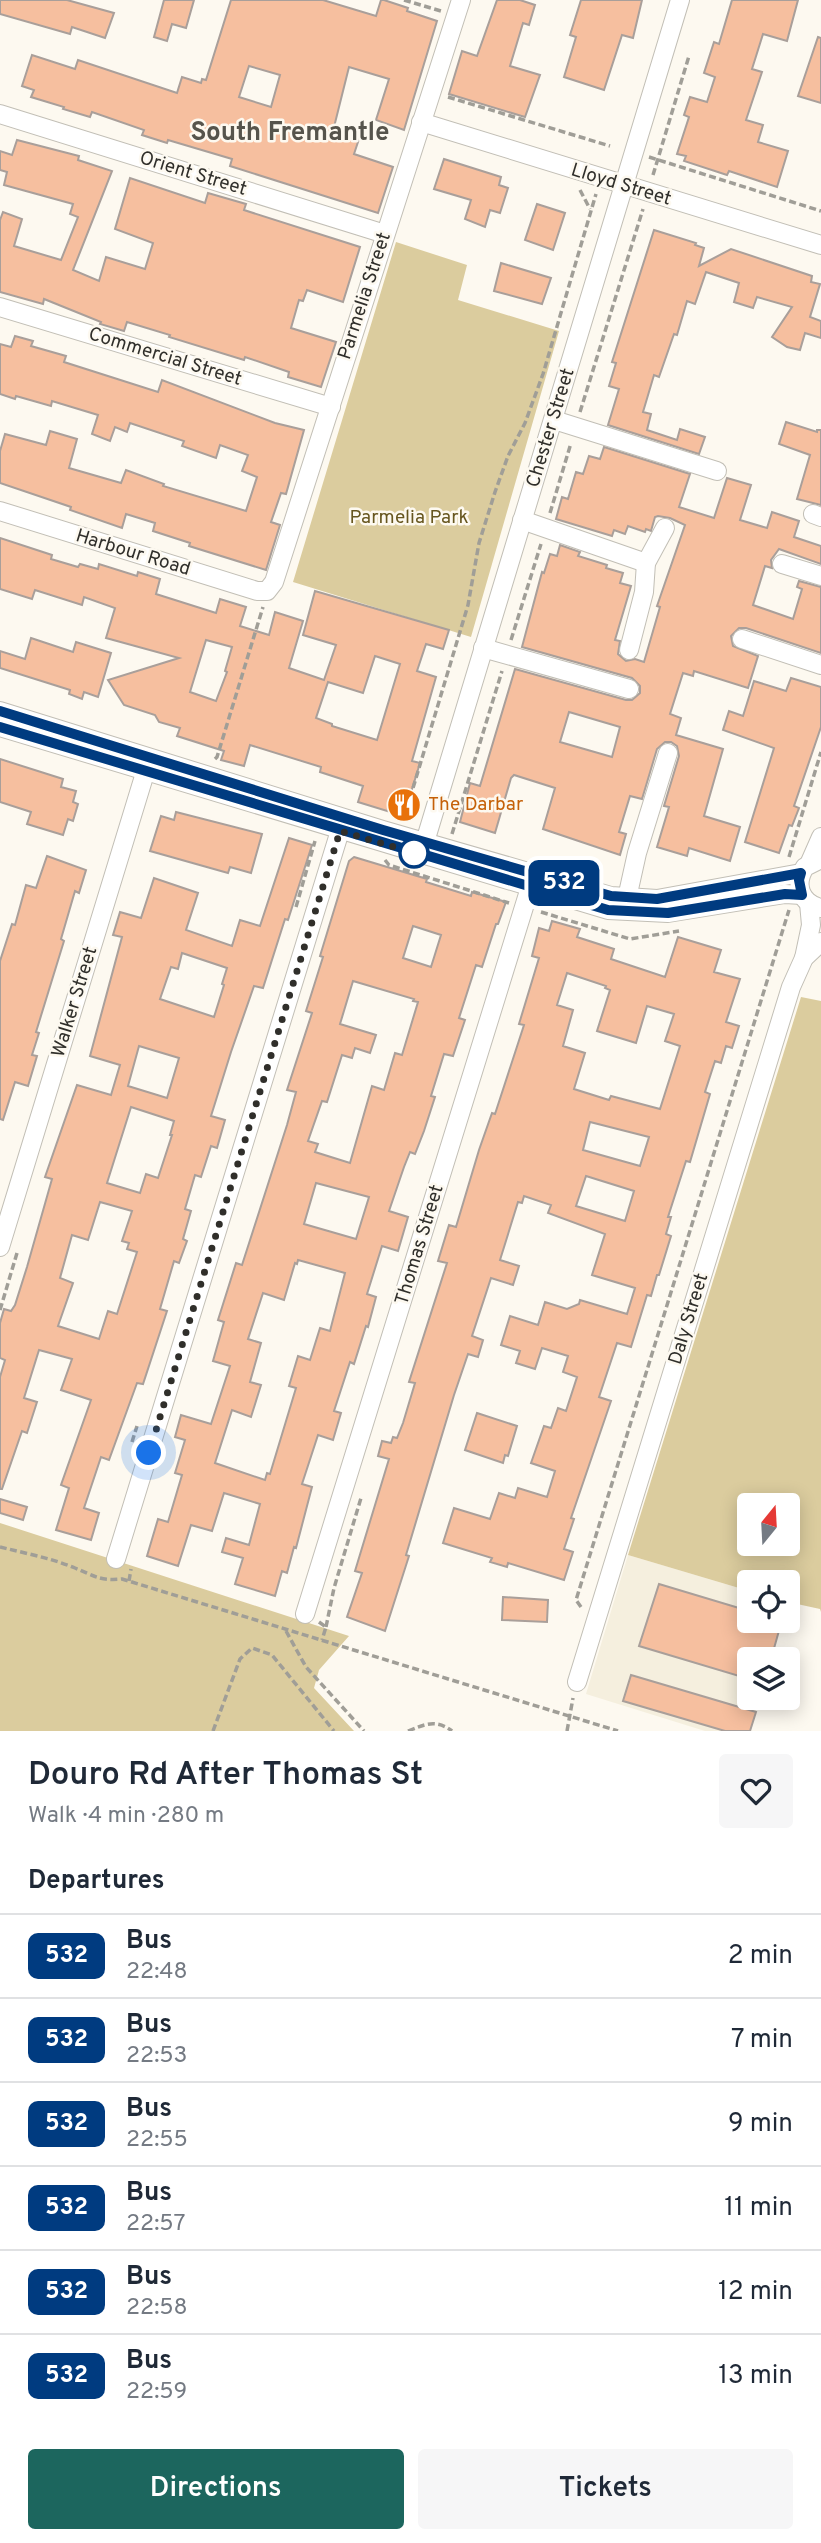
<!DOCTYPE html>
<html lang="en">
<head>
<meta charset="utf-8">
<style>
  :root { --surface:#fff; --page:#f6f6f7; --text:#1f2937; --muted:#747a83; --line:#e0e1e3; --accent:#1c665e }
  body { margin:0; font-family:Overpass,sans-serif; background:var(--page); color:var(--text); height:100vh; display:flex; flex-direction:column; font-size:26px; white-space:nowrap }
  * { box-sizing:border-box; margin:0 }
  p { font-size:23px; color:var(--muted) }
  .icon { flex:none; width:38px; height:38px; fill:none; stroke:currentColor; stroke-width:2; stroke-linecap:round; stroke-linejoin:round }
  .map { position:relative; height:1731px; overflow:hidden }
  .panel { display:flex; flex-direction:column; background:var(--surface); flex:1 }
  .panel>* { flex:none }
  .badge { padding:0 14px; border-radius:10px; font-size:24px; line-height:46px }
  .needle { width:46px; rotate:18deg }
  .buttons { position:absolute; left:737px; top:1493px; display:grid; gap:14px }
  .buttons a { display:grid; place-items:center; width:63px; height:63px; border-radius:7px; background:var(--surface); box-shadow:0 4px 18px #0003; font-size:35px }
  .you { position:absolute; width:35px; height:35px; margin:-18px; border:5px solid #fff; border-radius:50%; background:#1a73e8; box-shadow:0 0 0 10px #1a73e833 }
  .map>.badge { position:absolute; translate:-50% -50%; box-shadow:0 0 0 4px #fff }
  h2 { padding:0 28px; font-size:26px; line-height:63px }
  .round { display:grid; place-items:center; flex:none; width:74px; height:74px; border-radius:7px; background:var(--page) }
  .headline { display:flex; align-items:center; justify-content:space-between; height:119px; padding:0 28px }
  h1 { font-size:33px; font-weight:600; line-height:52px }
  .button { display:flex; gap:14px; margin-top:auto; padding:14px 28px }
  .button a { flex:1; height:80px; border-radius:7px; background:var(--accent); color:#fff; font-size:28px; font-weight:600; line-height:80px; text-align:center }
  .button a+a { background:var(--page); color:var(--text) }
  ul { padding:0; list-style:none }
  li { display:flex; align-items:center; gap:21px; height:84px; padding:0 28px; border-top:2px solid var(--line) }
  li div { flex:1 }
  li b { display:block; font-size:26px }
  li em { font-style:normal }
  li .badge { min-width:77px; font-weight:700; text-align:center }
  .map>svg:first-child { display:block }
  .built { fill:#f5efde }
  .green { fill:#dbcc9e; fill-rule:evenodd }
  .building { fill:#f6bf9f; stroke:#a99f9a; stroke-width:2; fill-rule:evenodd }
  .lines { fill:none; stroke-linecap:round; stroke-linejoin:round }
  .minor-casing { stroke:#c2bfb6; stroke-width:20 }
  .path { stroke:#a09e97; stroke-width:3.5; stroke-dasharray:7 3.5; stroke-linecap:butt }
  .minor { stroke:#fff; stroke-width:18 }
  .line-casing { stroke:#fff; stroke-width:16 }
  .line { stroke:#003b80; stroke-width:10 }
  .walk { stroke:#302f2b; stroke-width:7; stroke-dasharray:0 12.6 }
  .stop-dot { fill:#fff; stroke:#003b80; stroke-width:3.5 }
  .labels { text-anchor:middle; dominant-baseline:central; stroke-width:5; stroke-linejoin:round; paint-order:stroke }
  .street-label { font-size:19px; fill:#302f2b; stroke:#fdf9f0 }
  .park-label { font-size:19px; fill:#67561f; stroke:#fdf9f0 }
  .food-label { font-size:19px; fill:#c56008; stroke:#fdf9f0; text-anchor:start }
  .district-label { font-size:26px; font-weight:bold; fill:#56544c; stroke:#fdf9f0 }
</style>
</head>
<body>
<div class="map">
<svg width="821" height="1731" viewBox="0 0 821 1731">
  <rect width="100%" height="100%" fill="#fdf9f0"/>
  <path class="built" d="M628,1555L749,1591V1620L782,1621L771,1659H749V1698H760L750,1731H705L586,1694Z"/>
  <g class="green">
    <path d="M396,242L467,265L458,300L559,331L471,637L293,582Z"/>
    <path d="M801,997L821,1001V1612L820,1609L788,1602V1582H749V1591L628,1555ZM749,1505H788V1544H749Z"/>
    <path d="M0,1523L349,1636L319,1670L314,1688L354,1731H0Z"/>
  </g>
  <g class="building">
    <path d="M0,0H67L114,13L105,38L72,27L70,34L0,14Z"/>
    <path d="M164,0H194L186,28L172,24L167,41L154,37Z"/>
    <path d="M231,0H323L376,16L381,0H384L408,8L407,11L437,21L404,130L376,120L389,79L349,67L333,131L359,139L354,154L393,167L378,213L230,166L232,159L168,140L167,143L142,135L144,130L92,112L90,117L63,109L64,107L31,97L34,90L22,86L32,55L75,69L78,60L177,93L182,77L201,83L202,79L206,80ZM249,66L280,75L271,107L239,97Z"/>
    <path d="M497,0H520L535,5L529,25L523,23L510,66L540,75L525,117L449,94L462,51L477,56Z"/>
    <path d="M581,0H642L633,38L622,35L604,90L564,77L576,37L570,35Z"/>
    <path d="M732,0H798L787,41L763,34L752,69L762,72L746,120L763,125L758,142L788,151L777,187L729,171L727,175L684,161L686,156L677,154L689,117L684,115L690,97L707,102L715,77L704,73L714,42L719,44Z"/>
    <path d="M818,37L821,38V103L798,96Z"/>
    <path d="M17,140L79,156L78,160L112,171L73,270L99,281L106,257L145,269L153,243L115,229L130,178L205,203L208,193L246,204L244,210L360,247L343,302L307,290L303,301L299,300L291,328L336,342L321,387L288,377L289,372L245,357L244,360L169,337L170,335L127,322L124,331L100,324L101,322L44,299L43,304L0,292V220L3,212L22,219L14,246L61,260L78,217L70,214L73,204L4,185L7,172L0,170V151L12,155Z"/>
    <path d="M444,159L501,177L499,185L508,188L500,213L490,210L485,227L465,219L471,200L434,189Z"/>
    <path d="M537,204L565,213L553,250L525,240Z"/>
    <path d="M654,230L696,243L695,245L704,248L699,266L731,249L812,276L811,282L820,284L810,317L821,321V338L805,333L800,350L787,347L772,337L792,307L757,297L753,308L734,302L739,283L706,272L695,304L687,301L677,335L674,334L659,377L654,375L643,412L651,414L647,430L677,440L680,429L705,437L699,454L608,425L619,389L609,386L616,363L612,362Z"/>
    <path d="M501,263L551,278L542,304L494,291Z"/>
    <path d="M15,336L33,341L31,346L66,356L64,362L158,392L162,380L275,423L304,430L286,494L281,493L271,522L280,525L266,570L189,546L190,543L153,531L155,523L126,514L122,528L70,510L71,507L0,483V451L5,434L46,445L50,431L77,439L69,468L121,483L126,470L164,484L163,486L246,511L257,477L242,471L248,455L220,445L216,458L182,446L184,441L130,423L127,432L115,427L110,441L92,434L98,415L52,401L51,406L16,396L15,399L0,394V344L11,347Z"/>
    <path d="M786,422L817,432V430H821V505L797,499L810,455L779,444Z"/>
    <path d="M604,447L690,474L679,507L714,518L727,478L751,485L740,520L767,528L772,512L799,521L794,537L821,546V564L779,549L771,560L772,568L765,566L753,605L793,619L802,589L797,587L799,581L821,587V653L746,628H739L731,636L733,646L758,656L748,688L694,671L693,676L683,673L670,714L681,718L676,735L723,749L704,816L740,827L730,861L689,848L687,856L657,847L669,807L664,806L679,756L677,746L671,742H665L657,749L642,799L630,796L619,832L626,834L620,855L543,829L555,788L514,775L511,778L495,833L460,822L470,783L480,786L515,669L626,700H632L640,693V686L632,678L522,647L542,572L544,573L550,554L557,556L560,545L580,552L578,556L607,565L606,568L623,573L620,583L631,586L615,640L620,641L618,654L626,661L635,659L644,662L660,607L657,606L685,525L670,518L658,516L655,517L651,531L646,529L645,532L628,526L625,534L614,530L612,536L556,519L562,497L568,499L576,472L583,474L589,456L600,459ZM569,712L620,727L612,757L560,742Z"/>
    <path d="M0,538L52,555L51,559L78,567L80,564L98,569L99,564L137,576L138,572L160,579L156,594L216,613L220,599L246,607L240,626L269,635L275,612L303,621L289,668L324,680L336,645L303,635L315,591L449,630L443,649L426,644L417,671L436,677L412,761L420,763L405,812L400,815L358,802L363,786L320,772L321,767L250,745L244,766L221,760L224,751L177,736L180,728L159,722L155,715L124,705L108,680L179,658L106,638L115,608L84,597L82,605L35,590L32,599L0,589ZM206,640L232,647L225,671L227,672L216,701L190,692ZM375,656L400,664L377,740L332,726V724L316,718L328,682L363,693Z"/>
    <path d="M31,638L73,652L76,642L111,653L98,697L84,692L82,699L69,694L70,690L0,668V651L25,659Z"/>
    <path d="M791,678L821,687V727L794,806L799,808L792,826L789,825L779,853L745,842L774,748L723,730L729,711L743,716L754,681L786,691Z"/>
    <path d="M0,759L63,779L61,787L76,791L73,802L78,804L73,821L68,819L63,835L27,824L31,812L0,802Z"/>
    <path d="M176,812L262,834L251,873L230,867L228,873L150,851L161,816L174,820Z"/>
    <path d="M289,838L312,845L288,920L285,919L263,988L254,986L231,1052L211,1116L225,1120L217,1148L211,1146L201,1177L195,1175L185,1209L191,1211L183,1239L187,1241L179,1263L174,1261L160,1309L167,1311L143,1384L137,1383L109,1460L101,1457L84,1508L99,1513L91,1540L56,1530L69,1488L61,1485L91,1400L61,1390L72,1359L39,1350L24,1398L37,1402L27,1433L22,1431L2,1489H0V1377L5,1360L0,1358V1323L4,1309L11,1311L15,1305L27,1267L52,1179L45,1177L77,1085L111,1095L120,1065L90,1056L122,937L113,935L120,912L141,918L154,878L198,893L186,930L232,946L240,920L260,926ZM182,953L227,968L222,984L224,985L214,1017L160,999L171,967L178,969ZM139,1046L179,1058L167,1098L128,1086ZM131,1107L174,1121L170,1135H172L158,1178L146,1174L140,1193L107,1183ZM100,1202L132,1211L122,1241L129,1243L127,1249L137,1252L117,1314L108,1311L99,1339L58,1326L73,1283L60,1278L72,1235L88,1240Z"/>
    <path d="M47,856L86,870L79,893L75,891L61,939L64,941L36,1032L39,1033L32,1055L37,1056L28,1086L15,1082L3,1120L0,1119V961L12,924L15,925L26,885L36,888Z"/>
    <path d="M354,857L427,879L426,882L471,896L472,892L506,902L498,924H496L482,967L476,965L459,1018L465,1020L453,1056L444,1054L431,1096L435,1097L424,1131L415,1154L410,1152L404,1167L389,1211L408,1217L398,1251L382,1246L367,1294L376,1297L368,1327L366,1326L354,1364L350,1362L334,1411L341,1413L333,1440L318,1435L302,1484L312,1487L296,1548L294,1547L287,1573L282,1571L275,1596L235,1584L243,1558L222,1552L226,1538L249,1545L260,1504L224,1493L212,1531L191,1525L178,1566L147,1556L158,1519L168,1522L182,1475L175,1473L185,1440L175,1437L181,1415L211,1424L230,1366L213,1361L224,1322L218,1320L236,1263L242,1265L287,1125L296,1092L287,1090L312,1013L306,1011L323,957L320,956L349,861ZM413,926L441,935L431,967L403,958ZM353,981L414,999L413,1001L418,1002L402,1055L395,1053L384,1090L372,1086L350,1163L315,1152L318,1144L308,1141L322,1101L327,1102L342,1055L352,1058L355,1048L370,1053L376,1035L340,1024ZM316,1183L369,1197L356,1239L304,1224ZM298,1260L345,1273L330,1331L320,1328L310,1360L298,1356L289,1386L296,1388L270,1474L267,1473L265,1480L215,1463L232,1410L251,1417L261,1385L250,1382L261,1343L248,1339L263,1293L284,1300L295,1263L297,1264Z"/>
    <path d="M552,921L580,929L577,937L614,949L611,959L665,977L678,937L721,950L714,972L740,979L726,1022L739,1026L732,1048L726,1046L721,1063L715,1061L705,1092L710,1094L690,1162L686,1161L668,1217H671L666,1234L671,1236L659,1275H657L651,1296L647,1295L631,1347L617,1343L599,1397L611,1401L571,1518L574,1519L564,1549L573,1552L564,1580L508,1563L507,1567L490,1562L492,1558L443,1543L454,1508L490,1519L499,1493L515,1498L518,1488L547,1497L555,1471L531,1463L544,1426L551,1428L558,1408L566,1411L577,1377L563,1372L568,1356L542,1348L535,1369L516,1363L520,1351L501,1345L510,1316L538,1325L545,1302L567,1309L579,1304L580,1300L627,1314L635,1288L592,1275L605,1234L548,1213L551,1205L524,1196L522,1203L518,1202L500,1260L519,1266L513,1285L491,1278L472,1336L483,1340L478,1357L468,1354L454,1395L406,1555L409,1556L385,1631L347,1617L362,1573L355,1571L389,1459L378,1456L382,1441L391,1443L393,1437L397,1438L403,1423L415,1383L409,1382L447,1263L438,1261L449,1225L456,1227L479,1150L492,1113L495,1114L524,1025L519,1024L539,958L532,956L539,928L549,931ZM567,973L606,986L605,988L610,990L597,1031L636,1043L647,1006L674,1014L665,1041L680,1046L660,1109L611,1096L609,1100L574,1089L585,1053L563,1046L573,1010L557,1005ZM590,1122L649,1137L640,1166L583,1150ZM586,1176L634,1191L625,1221L576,1206Z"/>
    <path d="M477,1413L517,1426L508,1456L505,1455L503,1463L465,1450Z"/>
    <path d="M0,1499L27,1507L23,1520L0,1513Z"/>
    <path d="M659,1584L749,1611V1620H782L771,1659H749V1679L639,1646Z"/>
    <path d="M503,1597L548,1600L547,1622L502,1620Z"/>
    <path d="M631,1675L756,1712L750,1731H725L623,1701Z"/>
  </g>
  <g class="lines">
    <g class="minor-casing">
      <g id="minor">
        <path d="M0,114L385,234"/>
        <path d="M421,122L821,245"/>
        <path d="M0,307L331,407"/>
        <path d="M554,420L717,471"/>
        <path d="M0,511L257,591H267L274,582L461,0"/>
        <path d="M813,514L821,517"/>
        <path d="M522,520L646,563"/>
        <path d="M782,564L821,576"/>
        <path d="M742,639L821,665"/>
        <path d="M483,648L629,689"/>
        <path d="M629,650L644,592L646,563L665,528"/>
        <path d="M0,711L383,830L611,896L657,899L801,873"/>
        <path d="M0,727L608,910L668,913L785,894L802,895"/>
        <path d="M421,855L680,0"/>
        <path d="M821,859L805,867C794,884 800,903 821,908"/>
        <path d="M810,862L821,837"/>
        <path d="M627,898L637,853L668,753"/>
        <path d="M804,958L811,925L809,903"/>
        <path d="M0,1247L149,760"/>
        <path d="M116,1559L343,821"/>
        <path d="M305,1614L533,878"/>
        <path d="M577,1682L791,987L804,958L821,942"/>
      </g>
    </g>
    <g class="path">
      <path d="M404,0L441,11"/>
      <path d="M448,97L610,146"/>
      <path d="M649,157L821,211"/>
      <path d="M653,175L689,56"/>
      <path d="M580,190L590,209"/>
      <path d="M580,412L643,209"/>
      <path d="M550,513L571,443"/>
      <path d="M511,640L541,544"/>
      <path d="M215,759L217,757L263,607"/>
      <path d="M404,818L468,605L479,543L495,492L508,456L525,423L543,374L596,194"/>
      <path d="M452,834L502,671"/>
      <path d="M789,857L821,752"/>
      <path d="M385,860L389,865L509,903"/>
      <path d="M296,907L315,841"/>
      <path d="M541,912L630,939L679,931"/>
      <path d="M0,1310L17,1253"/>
      <path d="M132,1442L137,1426"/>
      <path d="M0,1547C24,1553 51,1558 75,1568C95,1576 99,1581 122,1579L618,1731"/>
      <path d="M129,1581L131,1569"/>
      <path d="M581,1607L576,1600L789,910"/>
      <path d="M319,1622L326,1627L322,1640"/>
      <path d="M326,1627L334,1588L361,1498"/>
      <path d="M286,1631L306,1667L364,1731"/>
      <path d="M213,1731L240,1659L252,1648L272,1655L334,1731"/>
      <path d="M408,1731C425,1724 436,1719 452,1731"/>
      <path d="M567,1731L573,1698"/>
    </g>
    <use href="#minor" class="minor"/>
  </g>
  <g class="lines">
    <g class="line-casing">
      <path id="line" d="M0,711L383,830L611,896L657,899L801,873L799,880L802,895L785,894L668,913L608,910L0,727"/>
    </g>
    <use href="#line" class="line"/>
    <path class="walk" d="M149,1453L340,831L421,855L414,853"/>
  </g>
  <defs>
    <g id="restaurant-disc" transform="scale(1.75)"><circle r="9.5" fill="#e8710a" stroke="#fdf9f0"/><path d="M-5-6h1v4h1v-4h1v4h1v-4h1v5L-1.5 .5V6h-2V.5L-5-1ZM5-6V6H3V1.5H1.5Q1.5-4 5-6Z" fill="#fff"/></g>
  </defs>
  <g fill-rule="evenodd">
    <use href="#restaurant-disc" x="404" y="805"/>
  </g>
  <circle class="stop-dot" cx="414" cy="853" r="14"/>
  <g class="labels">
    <g class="street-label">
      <text transform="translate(193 174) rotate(17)">Orient Street</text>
      <text transform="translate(621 185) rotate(17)">Lloyd Street</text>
      <text transform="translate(365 296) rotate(-72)">Parmelia Street</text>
      <text transform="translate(165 357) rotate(17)">Commercial Street</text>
      <text transform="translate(551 428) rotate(-73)">Chester Street</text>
      <text transform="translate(133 553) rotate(17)">Harbour Road</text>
      <text transform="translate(75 1002) rotate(-73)">Walker Street</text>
      <text transform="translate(420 1245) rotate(-73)">Thomas Street</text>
      <text transform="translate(689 1319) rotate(-73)">Daly Street</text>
    </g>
    <g class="park-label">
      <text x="409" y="518">Parmelia Park</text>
    </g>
    <g class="food-label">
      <text x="428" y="805">The Darbar</text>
    </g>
    <g class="district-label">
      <text x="290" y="133">South Fremantle</text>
    </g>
  </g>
</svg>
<div class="buttons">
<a><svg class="needle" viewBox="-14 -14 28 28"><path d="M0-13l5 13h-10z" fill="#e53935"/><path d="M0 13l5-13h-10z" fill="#747a83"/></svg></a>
<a><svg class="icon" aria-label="locate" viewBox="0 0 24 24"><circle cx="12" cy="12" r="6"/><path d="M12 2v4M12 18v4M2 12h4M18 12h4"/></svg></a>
<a><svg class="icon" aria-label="layers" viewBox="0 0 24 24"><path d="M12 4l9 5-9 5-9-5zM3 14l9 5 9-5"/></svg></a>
</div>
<div class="you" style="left:149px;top:1453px"></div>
<b class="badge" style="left:564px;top:883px;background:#003b80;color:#fff">532</b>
</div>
<section class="panel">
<div class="headline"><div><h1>Douro Rd After Thomas St</h1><p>Walk · 4 min · 280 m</p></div><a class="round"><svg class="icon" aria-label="heart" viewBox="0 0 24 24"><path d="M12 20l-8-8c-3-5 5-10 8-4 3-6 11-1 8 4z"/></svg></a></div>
<h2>Departures</h2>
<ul>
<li><span class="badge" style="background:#003b80;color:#fff">532</span><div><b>Bus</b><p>22:48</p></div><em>2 min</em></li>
<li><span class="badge" style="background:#003b80;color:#fff">532</span><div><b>Bus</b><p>22:53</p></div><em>7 min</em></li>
<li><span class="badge" style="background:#003b80;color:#fff">532</span><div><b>Bus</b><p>22:55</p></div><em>9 min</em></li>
<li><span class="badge" style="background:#003b80;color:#fff">532</span><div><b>Bus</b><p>22:57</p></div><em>11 min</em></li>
<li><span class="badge" style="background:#003b80;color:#fff">532</span><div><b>Bus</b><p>22:58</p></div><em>12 min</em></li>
<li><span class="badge" style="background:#003b80;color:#fff">532</span><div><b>Bus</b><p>22:59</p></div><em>13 min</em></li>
</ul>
<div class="button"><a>Directions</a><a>Tickets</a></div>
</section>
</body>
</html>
